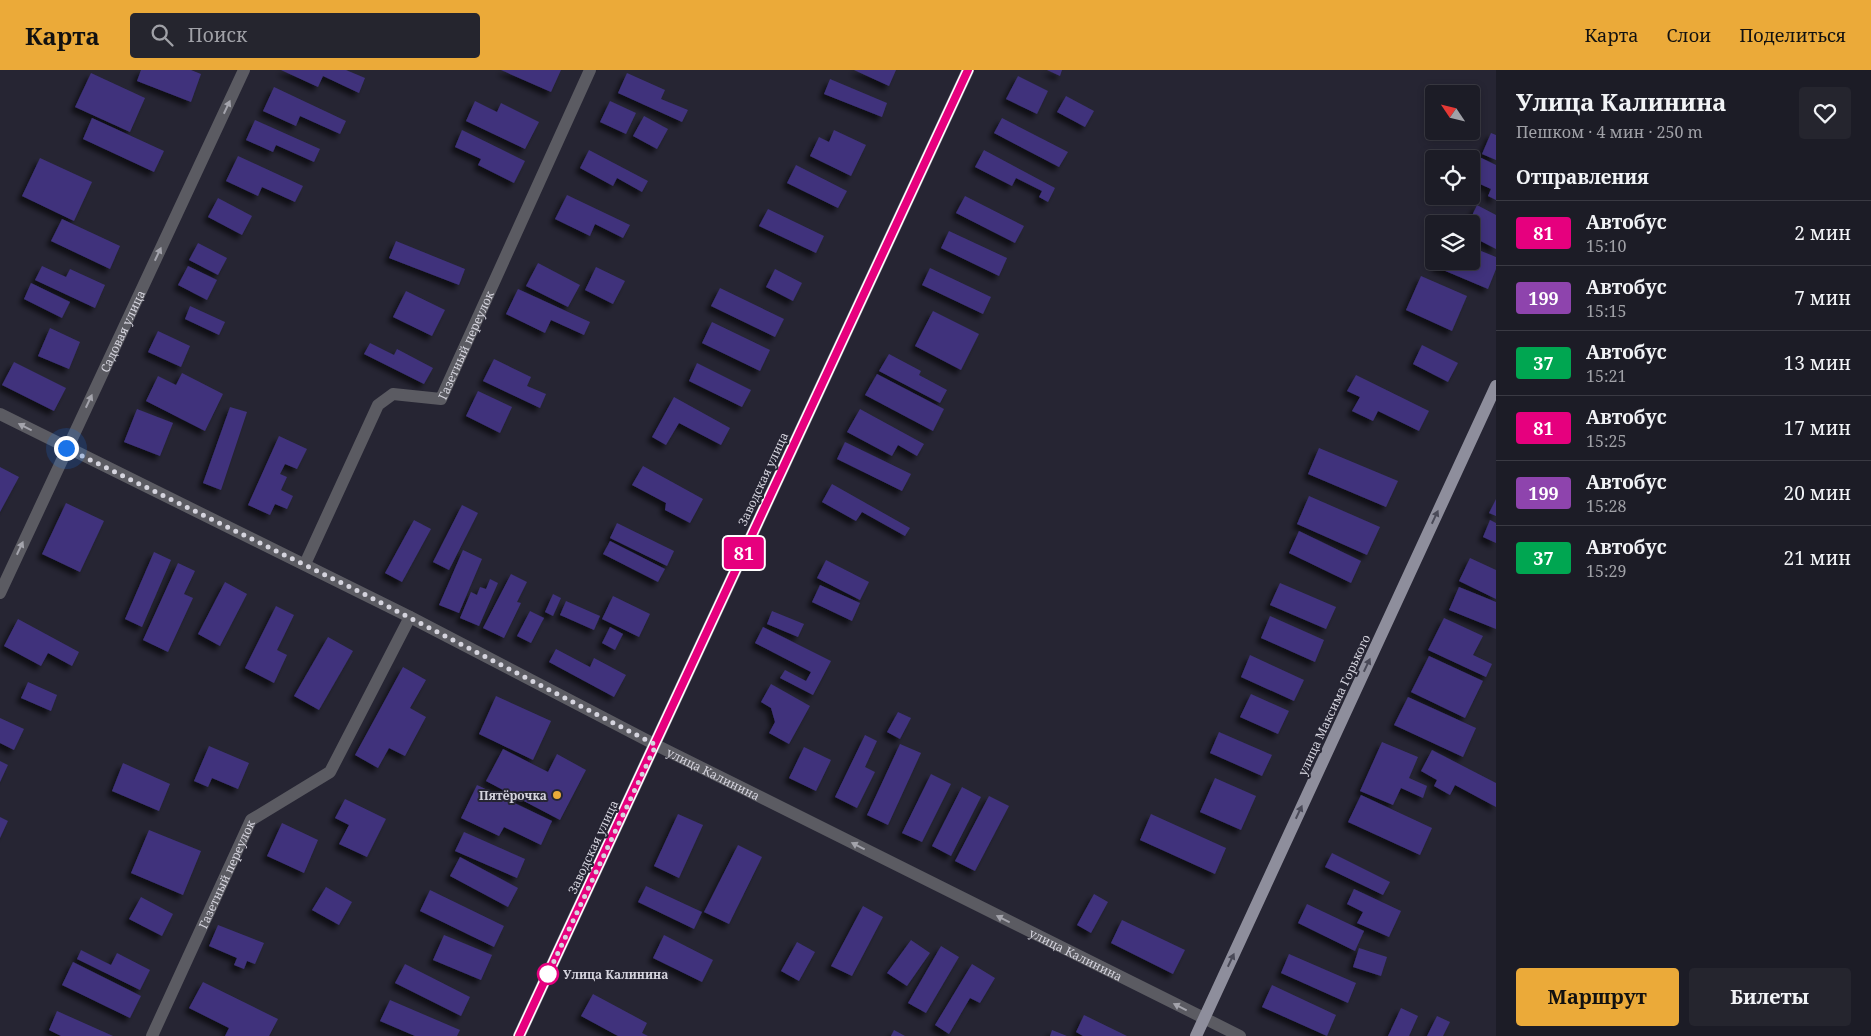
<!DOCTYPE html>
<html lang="ru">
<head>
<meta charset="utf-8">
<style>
  :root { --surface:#1c1c26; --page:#25252e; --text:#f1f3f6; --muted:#a0a1a7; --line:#3a3a43; --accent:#ebaa39 }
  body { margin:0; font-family:"Noto Serif",serif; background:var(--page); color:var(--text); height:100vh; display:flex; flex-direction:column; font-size:19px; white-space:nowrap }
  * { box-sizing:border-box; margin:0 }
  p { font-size:16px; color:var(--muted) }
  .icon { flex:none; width:28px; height:28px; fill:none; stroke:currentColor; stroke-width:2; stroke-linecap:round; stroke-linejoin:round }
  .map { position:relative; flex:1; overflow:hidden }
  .side { display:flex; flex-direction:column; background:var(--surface); width:375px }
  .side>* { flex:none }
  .badge { padding:0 10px; border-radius:4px; font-size:18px; line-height:32px }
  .needle { width:32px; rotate:305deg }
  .fabs { position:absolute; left:1425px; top:15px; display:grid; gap:10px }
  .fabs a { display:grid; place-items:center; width:55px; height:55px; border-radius:5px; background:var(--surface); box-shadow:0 2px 8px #0003,0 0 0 1px var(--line); font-size:25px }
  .you { position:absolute; width:25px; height:25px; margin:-12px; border:4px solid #fff; border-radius:50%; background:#1a73e8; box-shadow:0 0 0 8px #1a73e833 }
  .map>.badge { position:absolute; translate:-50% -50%; box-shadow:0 0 0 2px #fff }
  h2 { padding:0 20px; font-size:19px; line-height:45px }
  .round { display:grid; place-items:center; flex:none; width:52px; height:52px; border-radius:5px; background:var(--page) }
  .summary { display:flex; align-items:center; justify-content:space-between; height:85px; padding:0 20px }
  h1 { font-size:24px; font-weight:700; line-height:38px }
  .button { display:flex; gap:10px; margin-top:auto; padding:10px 20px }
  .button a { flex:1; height:58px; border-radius:5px; background:var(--accent); color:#111; font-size:20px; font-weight:700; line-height:58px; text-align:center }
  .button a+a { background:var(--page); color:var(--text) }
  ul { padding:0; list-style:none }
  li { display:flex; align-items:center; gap:15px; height:65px; padding:0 20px; border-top:1px solid var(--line) }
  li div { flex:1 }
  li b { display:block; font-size:19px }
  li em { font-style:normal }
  li .badge { min-width:55px; font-weight:700; text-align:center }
  header { display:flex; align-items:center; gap:30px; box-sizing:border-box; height:70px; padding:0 25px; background:var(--accent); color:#111 }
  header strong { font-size:24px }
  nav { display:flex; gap:28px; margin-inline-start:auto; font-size:18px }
  .search { width:350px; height:45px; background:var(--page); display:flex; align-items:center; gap:12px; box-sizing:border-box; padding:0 18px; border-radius:5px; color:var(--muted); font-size:19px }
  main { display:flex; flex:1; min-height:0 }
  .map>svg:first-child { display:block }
  .building { fill:#3f337c; filter:url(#shadow) }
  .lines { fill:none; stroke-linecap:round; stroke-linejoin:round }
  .minor { stroke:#5b5b62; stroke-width:12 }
  .major { stroke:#8e8e9c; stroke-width:12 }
  .oneway { fill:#a4a4ac }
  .oneway2 { fill:#4a4a58 }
  .line-casing { stroke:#fff; stroke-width:11 }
  .line { stroke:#e6007e; stroke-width:8 }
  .walk { stroke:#d5d4de; stroke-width:5; stroke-dasharray:0 9 }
  .poi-dot { fill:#ebaa39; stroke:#262533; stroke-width:2 }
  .stop-dot { fill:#fff; stroke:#e6007e; stroke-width:2.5 }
  .labels { text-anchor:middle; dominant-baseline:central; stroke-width:4; stroke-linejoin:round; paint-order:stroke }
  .street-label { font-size:12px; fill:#d5d4de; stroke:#262533 }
  .poi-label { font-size:12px; font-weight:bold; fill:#d5d4de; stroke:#262533; text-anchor:end }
  .stop-label { font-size:12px; font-weight:bold; fill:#d5d4de; stroke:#262533; text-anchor:start }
</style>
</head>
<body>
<header>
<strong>Карта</strong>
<div class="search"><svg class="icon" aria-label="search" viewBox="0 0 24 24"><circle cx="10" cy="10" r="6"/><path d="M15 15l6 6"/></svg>Поиск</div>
<nav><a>Карта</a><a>Слои</a><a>Поделиться</a></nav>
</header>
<main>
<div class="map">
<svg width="1496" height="966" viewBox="0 0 1496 966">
  <defs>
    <filter id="shadow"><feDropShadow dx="-4.5" dy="4.5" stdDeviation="2.5" flood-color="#0009"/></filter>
  </defs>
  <rect width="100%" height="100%" fill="#262533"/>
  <g class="building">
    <path d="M141,0H191L201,4L191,32L137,11Z"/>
    <path d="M281,0H346L365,8L359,23L323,6L318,17Z"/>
    <path d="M501,0H561L551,22Z"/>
    <path d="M854,0H896L889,16Z"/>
    <path d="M1047,0H1062L1060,6Z"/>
    <path d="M91,3L145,28L130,62L75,37Z"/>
    <path d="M627,3L665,20L661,29L688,40L682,52L618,23Z"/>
    <path d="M1018,6L1048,21L1037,44L1006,29Z"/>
    <path d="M830,9L887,33L882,47L824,24Z"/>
    <path d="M274,17L346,51L340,64L300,46L296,56L263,41Z"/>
    <path d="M1066,26L1094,41L1085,57L1057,42Z"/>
    <path d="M475,31L497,42L501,33L539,52L525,79L466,51Z"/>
    <path d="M610,31L636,43L626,64L600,52Z"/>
    <path d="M644,46L668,59L657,79L633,66Z"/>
    <path d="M92,48L164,81L154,102L83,69Z"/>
    <path d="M1002,48L1068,82L1059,97L994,63Z"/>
    <path d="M255,50L320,79L314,92L276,75L273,82L246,70Z"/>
    <path d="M462,60L525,91L514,113L478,95L481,89L455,77Z"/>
    <path d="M834,60L866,75L851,106L810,86L819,67L829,72Z"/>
    <path d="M1491,63L1496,65V90L1482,84Z"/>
    <path d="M589,80L648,111L642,122L617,108L613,116L580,98Z"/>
    <path d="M984,80L1055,118L1048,132L1039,127L1042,121L1016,108L1012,116L975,97Z"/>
    <path d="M1471,83L1496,95V130L1488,126L1491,119L1471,110V89H1469Z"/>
    <path d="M238,86L303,116L295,132L262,117L258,126L226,111Z"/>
    <path d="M40,88L92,112L74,151L22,126Z"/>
    <path d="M796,95L847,121L838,138L787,113Z"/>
    <path d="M567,125L630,155L623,168L595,154L590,166L555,149Z"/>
    <path d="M965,126L1024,156L1015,173L956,143Z"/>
    <path d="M218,128L252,146L242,165L208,147Z"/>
    <path d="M1477,135L1496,145V179L1471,166V154H1468Z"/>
    <path d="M768,139L824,166L816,183L759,156Z"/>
    <path d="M62,149L120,176L110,199L51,171Z"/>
    <path d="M949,161L1007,188L999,206L941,178Z"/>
    <path d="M396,171L465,199L459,215L389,188Z"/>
    <path d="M198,173L227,188L218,205L189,190Z"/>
    <path d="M1471,177L1496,187V199L1488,219L1436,197L1438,191H1471Z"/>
    <path d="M538,193L580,215L568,237L526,216Z"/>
    <path d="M42,196L66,207L70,199L105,215L95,238L35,210Z"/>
    <path d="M188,196L217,210L207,230L178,215Z"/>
    <path d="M596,197L625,211L613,234L585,220Z"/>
    <path d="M930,198L991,227L983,244L922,215Z"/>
    <path d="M775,199L802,213L793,231L766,217Z"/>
    <path d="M1421,206L1467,226L1452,261L1406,240Z"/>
    <path d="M31,213L70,232L62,248L24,229Z"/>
    <path d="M720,218L784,249L775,267L711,236Z"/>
    <path d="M518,219L590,252L584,265L551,250L545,263L506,244Z"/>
    <path d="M406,221L445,240L432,266L393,247Z"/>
    <path d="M190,236L225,252L219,265L185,249Z"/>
    <path d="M933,241L979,264L961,300L915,276Z"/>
    <path d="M712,252L770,280L760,301L702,273Z"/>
    <path d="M50,258L80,272L69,299L38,286Z"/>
    <path d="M158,261L190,276L181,297L148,282Z"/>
    <path d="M370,273L394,285L397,279L433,298L424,314L364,284Z"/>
    <path d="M1422,275L1458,293L1448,312L1413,294Z"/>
    <path d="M889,284L921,301L919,305L947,320L940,333L879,301Z"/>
    <path d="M494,289L531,307L527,316L546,324L540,338L483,311Z"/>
    <path d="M14,292L66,318L54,341L2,315Z"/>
    <path d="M697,293L751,320L742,337L689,311Z"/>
    <path d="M182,303L223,324L205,361L146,331L158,306L176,315Z"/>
    <path d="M877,304L944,339L933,361L865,325Z"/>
    <path d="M1356,305L1429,341L1419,361L1378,341L1373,351L1352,341L1360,327L1347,321Z"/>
    <path d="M478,321L512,337L500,363L466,346Z"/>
    <path d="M674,327L730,358L721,375L679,353L666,375L652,367Z"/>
    <path d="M230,337L247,342L221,420L203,413Z"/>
    <path d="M137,339L173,353L160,386L124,372Z"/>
    <path d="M860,339L924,374L917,386L898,375L892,386L847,362Z"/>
    <path d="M279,366L307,379L297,399L285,394L280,404L287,407L281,420L293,426L287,439L275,434L270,445L248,435Z"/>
    <path d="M845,372L911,404L902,421L837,389Z"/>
    <path d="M1319,378L1398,411L1386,437L1308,404Z"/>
    <path d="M643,396L703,429L690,453L665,440L666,433L632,415Z"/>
    <path d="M0,397L19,407L0,442Z"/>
    <path d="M832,414L910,458L905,466L862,442L856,451L822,432Z"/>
    <path d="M1309,426L1380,457L1367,485L1297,454Z"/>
    <path d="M1496,429V446L1489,443Z"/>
    <path d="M66,433L104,451L80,502L42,484Z"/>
    <path d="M462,435L478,443L449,500L433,492Z"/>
    <path d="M414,450L431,459L402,512L385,503Z"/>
    <path d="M1490,450L1496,453V473L1483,467Z"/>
    <path d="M617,453L674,481L667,496L610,468Z"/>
    <path d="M1299,461L1361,491L1351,513L1289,483Z"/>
    <path d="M610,471L665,499L658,512L603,484Z"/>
    <path d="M463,480L482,489L459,543L439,535Z"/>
    <path d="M154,482L171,490L142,557L125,549Z"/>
    <path d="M1470,488L1496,500V529L1459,511Z"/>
    <path d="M826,490L869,512L860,530L817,508Z"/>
    <path d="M178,493L195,501L184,524L193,528L168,582L143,570Z"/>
    <path d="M511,504L527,512L517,532L521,533L504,568L483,558Z"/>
    <path d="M490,509L498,513L479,556L460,548L471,522L477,525L480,517L486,519Z"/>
    <path d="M225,512L247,524L220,576L198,564Z"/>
    <path d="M1280,513L1336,537L1326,559L1270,535Z"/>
    <path d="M820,515L860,533L852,551L812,532Z"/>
    <path d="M1459,517L1496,532V559L1449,540Z"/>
    <path d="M553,524L561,528L553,546L545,542Z"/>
    <path d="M613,526L650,544L639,567L602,549Z"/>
    <path d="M566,531L600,546L594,560L560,545Z"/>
    <path d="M276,536L294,545L277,580L287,585L274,613L245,598Z"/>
    <path d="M530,541L544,548L531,573L517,566Z"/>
    <path d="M772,541L804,554L798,567L767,554Z"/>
    <path d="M1270,546L1324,570L1315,592L1261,568Z"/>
    <path d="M1444,548L1483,566L1473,585L1492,594L1486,607L1428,580Z"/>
    <path d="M18,549L79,582L72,596L48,583L41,596L4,576Z"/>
    <path d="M610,557L623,564L615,580L602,573Z"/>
    <path d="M763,557L831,591L813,625L780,608L785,600L806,611L811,602L755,573Z"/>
    <path d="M328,567L353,581L319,640L294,626Z"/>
    <path d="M556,579L590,597L594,588L626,605L614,627L549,592Z"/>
    <path d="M1250,585L1304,610L1294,631L1241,607Z"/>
    <path d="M1429,586L1483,611L1465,648L1411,622Z"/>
    <path d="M403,597L426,610L410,638L426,647L405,686L389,678L378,698L355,685Z"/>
    <path d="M28,612L57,625L51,641L21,628Z"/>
    <path d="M771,614L810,636L789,674L769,663L775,652L771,638L761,632Z"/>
    <path d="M1251,624L1289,641L1278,664L1240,647Z"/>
    <path d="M496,626L551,651L533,690L479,664Z"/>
    <path d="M1408,627L1476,658L1463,687L1394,655Z"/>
    <path d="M898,642L911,648L900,669L887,662Z"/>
    <path d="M0,648L24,659L14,680L0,673Z"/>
    <path d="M1219,662L1272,685L1262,706L1210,683Z"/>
    <path d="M865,665L877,671L865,697L875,702L857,738L835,727Z"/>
    <path d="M1382,672L1418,687L1409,708L1427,716L1423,728L1401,718L1393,735L1360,721Z"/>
    <path d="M900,674L921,683L888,755L867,745Z"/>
    <path d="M209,676L249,693L238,719L212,708L208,717L194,711Z"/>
    <path d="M804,677L831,690L816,721L789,708Z"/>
    <path d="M503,679L548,702L557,684L586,700L560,750L486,711Z"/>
    <path d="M1432,680L1496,713V737L1455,715L1450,725L1434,716L1437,710L1421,701Z"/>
    <path d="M0,691L8,695L0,712Z"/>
    <path d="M123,693L170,714L159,741L112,721Z"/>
    <path d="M931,704L951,714L922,772L902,763Z"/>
    <path d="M1215,708L1256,726L1241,760L1200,742Z"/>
    <path d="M477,715L552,751L541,775L504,757L499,766L461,748Z"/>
    <path d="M962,717L981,727L951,786L932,776Z"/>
    <path d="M1361,725L1432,758L1420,785L1348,752Z"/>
    <path d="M989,726L1009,736L975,801L955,791Z"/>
    <path d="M345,729L386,749L367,787L339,774L349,755L335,748Z"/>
    <path d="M678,744L703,755L679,808L654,796Z"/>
    <path d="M1151,744L1226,778L1215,804L1140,770Z"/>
    <path d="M0,747L8,751L0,768Z"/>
    <path d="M282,753L318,770L304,803L267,786Z"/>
    <path d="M149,760L201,781L183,825L131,803Z"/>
    <path d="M464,762L525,789L517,808L455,781Z"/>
    <path d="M738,775L762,787L729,854L704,842Z"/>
    <path d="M1332,783L1390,812L1383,825L1325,797Z"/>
    <path d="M460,787L518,818L508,837L450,806Z"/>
    <path d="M646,816L702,842L694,859L638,832Z"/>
    <path d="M326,817L352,832L339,855L312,840Z"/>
    <path d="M1354,819L1401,841L1389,867L1357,853L1363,842L1347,834Z"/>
    <path d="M430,820L504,856L494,877L420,841Z"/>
    <path d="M1094,824L1108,832L1091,863L1077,855Z"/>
    <path d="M141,827L173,844L162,866L129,849Z"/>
    <path d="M1307,834L1364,861L1355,881L1298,853Z"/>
    <path d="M863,836L883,847L852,906L831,896Z"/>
    <path d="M1122,850L1185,880L1173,904L1111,873Z"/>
    <path d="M218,855L264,873L255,894L247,891L244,899L234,895L237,888L209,876Z"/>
    <path d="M444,865L492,885L481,910L433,890Z"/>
    <path d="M664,865L713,890L702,912L653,888Z"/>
    <path d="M911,870L930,883L907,916L887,903Z"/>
    <path d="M797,872L815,882L799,911L781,901Z"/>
    <path d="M941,876L959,887L926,943L908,933Z"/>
    <path d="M1359,878L1387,887L1381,906L1353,897Z"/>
    <path d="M81,880L111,895L117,883L150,900L140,920L77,889Z"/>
    <path d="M1289,884L1356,913L1348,933L1281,903Z"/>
    <path d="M73,892L141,926L130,948L62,915Z"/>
    <path d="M405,894L470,927L461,946L395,913Z"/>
    <path d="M972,894L995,908L980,933L970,928L949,964L935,955Z"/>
    <path d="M203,912L278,949L269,966H225L229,958L189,938Z"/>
    <path d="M1272,915L1336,945L1327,966L1262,937Z"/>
    <path d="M593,924L647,953L642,963L648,966H618L581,946Z"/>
    <path d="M390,930L460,960L457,966H415L380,951Z"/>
    <path d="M1401,938L1418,946L1409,966H1388Z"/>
    <path d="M57,941L113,966H61L49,960Z"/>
    <path d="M1084,945L1127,966H1083L1076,962Z"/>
    <path d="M1437,946L1450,952L1443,966H1427Z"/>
    <path d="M894,960L905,966H891Z"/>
    <path d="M1052,960L1067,966H1050Z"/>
  </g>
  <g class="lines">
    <g class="minor">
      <path id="s1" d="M0,344L410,547L656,675L1240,966"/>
      <path id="s2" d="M305,494L378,335L393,324L441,329L590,0"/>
      <path id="s3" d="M0,523L244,0"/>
      <path id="s4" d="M152,966L251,750L330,702L410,547"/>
    </g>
    <g class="major">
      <path d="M519,966L968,0"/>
      <path d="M1196,966L1496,316"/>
    </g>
  </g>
  <defs><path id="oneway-solid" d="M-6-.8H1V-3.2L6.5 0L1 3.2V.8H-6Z" transform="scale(1.25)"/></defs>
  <g class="oneway">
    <use href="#oneway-solid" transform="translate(227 37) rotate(-65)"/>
    <use href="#oneway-solid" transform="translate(158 184) rotate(-65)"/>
    <use href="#oneway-solid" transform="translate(89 331) rotate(-65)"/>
    <use href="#oneway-solid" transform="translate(25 357) rotate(-153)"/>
    <use href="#oneway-solid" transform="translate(20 478) rotate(-65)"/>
    <use href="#oneway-solid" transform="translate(858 776) rotate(-153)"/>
    <use href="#oneway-solid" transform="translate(1003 849) rotate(-153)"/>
    <use href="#oneway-solid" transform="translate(1180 937) rotate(-153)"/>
  </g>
  <g class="oneway2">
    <use href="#oneway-solid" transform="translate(1435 447) rotate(-65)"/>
    <use href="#oneway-solid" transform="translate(1367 595) rotate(-65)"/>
    <use href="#oneway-solid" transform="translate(1299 742) rotate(-65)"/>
    <use href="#oneway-solid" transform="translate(1231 890) rotate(-65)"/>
  </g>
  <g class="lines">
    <g class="line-casing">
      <path id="line" d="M519,966L968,0"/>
    </g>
    <use href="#line" class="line"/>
    <path class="walk" d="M66,378L358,521L656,675L548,904"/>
  </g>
  <circle class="poi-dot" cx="557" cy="725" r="5"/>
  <circle class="stop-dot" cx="548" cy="904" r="10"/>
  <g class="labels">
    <g class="street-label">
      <text stroke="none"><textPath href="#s3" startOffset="289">Садовая улица</textPath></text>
      <text stroke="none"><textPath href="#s2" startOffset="301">Газетный переулок</textPath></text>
      <text transform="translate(763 409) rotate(-65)">Заводская улица</text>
      <text transform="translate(1334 635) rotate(-65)">улица Максима Горького</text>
      <text stroke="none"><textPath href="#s1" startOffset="799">улица Калинина</textPath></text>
      <text transform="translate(593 777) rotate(-65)">Заводская улица</text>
      <text stroke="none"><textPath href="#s4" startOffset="178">Газетный переулок</textPath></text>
      <text stroke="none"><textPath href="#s1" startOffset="1204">улица Калинина</textPath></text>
    </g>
    <g class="poi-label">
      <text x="547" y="725">Пятёрочка</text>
    </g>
    <g class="stop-label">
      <text x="563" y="904">Улица Калинина</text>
    </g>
  </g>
</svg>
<div class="fabs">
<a><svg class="needle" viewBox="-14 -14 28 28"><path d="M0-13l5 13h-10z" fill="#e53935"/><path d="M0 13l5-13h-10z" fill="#a0a1a7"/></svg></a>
<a><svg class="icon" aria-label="locate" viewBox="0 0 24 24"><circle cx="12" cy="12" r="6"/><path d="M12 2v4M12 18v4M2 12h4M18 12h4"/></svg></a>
<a><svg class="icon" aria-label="layers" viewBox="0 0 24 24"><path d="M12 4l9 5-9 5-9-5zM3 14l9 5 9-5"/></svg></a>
</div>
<div class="you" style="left:66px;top:378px"></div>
<b class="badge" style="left:744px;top:483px;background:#e6007e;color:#fff">81</b>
</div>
<section class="side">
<div class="summary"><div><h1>Улица Калинина</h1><p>Пешком · 4 мин · 250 m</p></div><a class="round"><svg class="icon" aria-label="heart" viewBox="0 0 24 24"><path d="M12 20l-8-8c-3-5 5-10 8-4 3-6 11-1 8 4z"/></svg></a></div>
<h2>Отправления</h2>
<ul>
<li><span class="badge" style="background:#e6007e;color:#fff">81</span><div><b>Автобус</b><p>15:10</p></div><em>2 мин</em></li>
<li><span class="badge" style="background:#8e44ad;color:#fff">199</span><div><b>Автобус</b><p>15:15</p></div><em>7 мин</em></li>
<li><span class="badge" style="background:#00a651;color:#fff">37</span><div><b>Автобус</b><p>15:21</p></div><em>13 мин</em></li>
<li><span class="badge" style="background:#e6007e;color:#fff">81</span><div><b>Автобус</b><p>15:25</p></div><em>17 мин</em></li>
<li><span class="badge" style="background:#8e44ad;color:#fff">199</span><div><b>Автобус</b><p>15:28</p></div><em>20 мин</em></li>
<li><span class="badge" style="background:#00a651;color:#fff">37</span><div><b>Автобус</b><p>15:29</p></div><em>21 мин</em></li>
</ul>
<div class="button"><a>Маршрут</a><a>Билеты</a></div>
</section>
</main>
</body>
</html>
